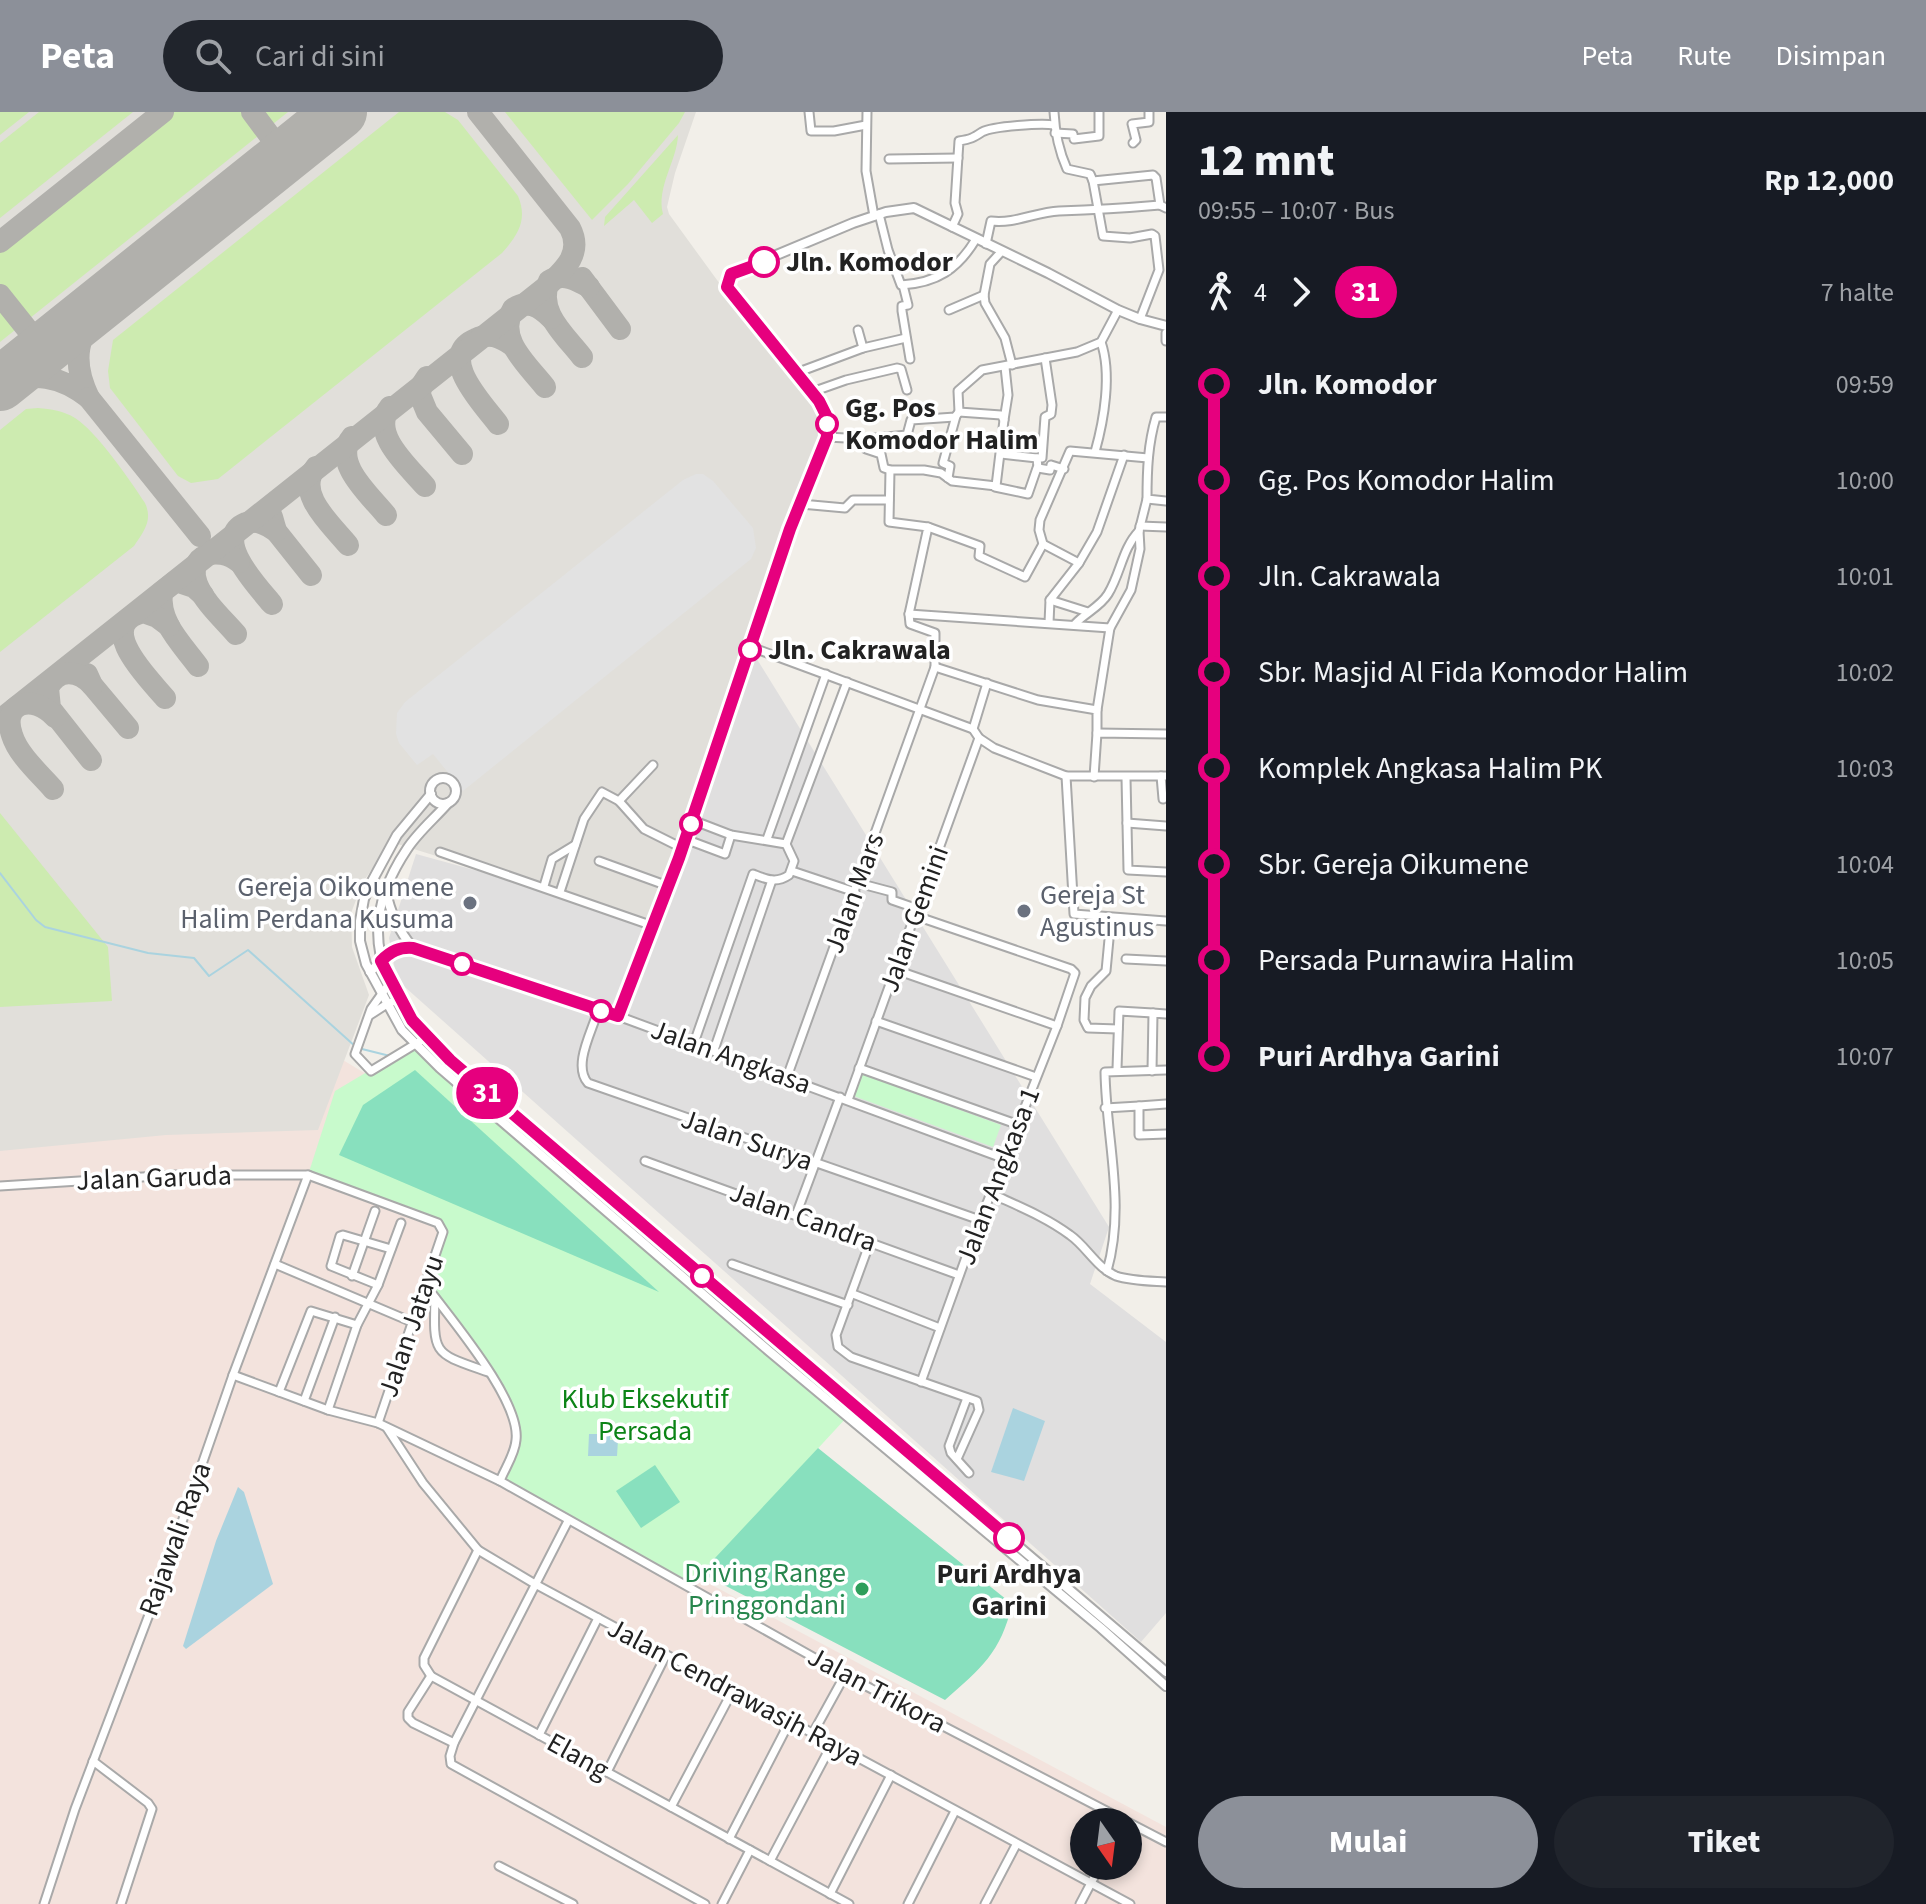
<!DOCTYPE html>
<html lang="id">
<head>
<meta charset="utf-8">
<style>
  :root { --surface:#171b24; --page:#20242c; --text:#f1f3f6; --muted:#9ea1a6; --accent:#8c9099 }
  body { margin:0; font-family:"Source Sans 3",sans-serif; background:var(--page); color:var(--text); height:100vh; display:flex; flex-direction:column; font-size:30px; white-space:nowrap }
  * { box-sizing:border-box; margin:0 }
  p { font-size:26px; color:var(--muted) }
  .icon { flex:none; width:44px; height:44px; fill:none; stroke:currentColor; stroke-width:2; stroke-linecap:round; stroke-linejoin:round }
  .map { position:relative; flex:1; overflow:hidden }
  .panel { display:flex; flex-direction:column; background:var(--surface); width:760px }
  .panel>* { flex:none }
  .badge { padding:0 16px; border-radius:26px; font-size:28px; line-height:52px }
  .needle { width:52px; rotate:166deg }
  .tools { position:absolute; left:1070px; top:1696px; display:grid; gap:16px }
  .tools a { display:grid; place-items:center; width:72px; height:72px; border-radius:50%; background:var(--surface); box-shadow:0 4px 12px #0003; font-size:40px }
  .map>.badge { position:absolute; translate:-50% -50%; box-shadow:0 0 0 4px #fff }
  .legs { display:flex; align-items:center; gap:12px; height:88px; padding:0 32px; font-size:26px }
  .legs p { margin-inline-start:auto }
  .summary { display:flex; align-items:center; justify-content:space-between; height:136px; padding:0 32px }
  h1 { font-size:44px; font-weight:800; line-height:60px }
  .action { display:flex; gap:16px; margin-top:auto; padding:16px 32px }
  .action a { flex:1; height:92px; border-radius:48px; background:var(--accent); color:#fff; font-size:32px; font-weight:800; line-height:92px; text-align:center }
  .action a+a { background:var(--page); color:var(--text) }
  ul { padding:0 32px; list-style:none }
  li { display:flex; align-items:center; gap:28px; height:96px; font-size:30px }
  li i { display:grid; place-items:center; width:12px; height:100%; margin:0 10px; background:currentColor }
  li i::after { content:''; width:20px; height:20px; margin:-10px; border:6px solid; border-radius:50%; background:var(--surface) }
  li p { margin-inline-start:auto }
  li:first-child i { background:linear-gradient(#0000 50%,currentColor 0) }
  li:last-child i { background:linear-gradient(currentColor 50%,#0000 0) }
  header { display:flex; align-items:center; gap:48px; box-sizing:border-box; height:112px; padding:0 40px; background:var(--accent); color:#fff }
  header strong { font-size:38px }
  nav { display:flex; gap:44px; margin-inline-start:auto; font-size:28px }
  .search { width:560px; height:72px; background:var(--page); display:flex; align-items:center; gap:20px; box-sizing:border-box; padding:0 28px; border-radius:44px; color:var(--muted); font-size:30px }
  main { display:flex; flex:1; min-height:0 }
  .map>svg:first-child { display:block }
  .residential { fill:#e0dfdf }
  .military { fill:#f3e3dd; fill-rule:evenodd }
  .airport { fill:#e1dfda }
  .grass { fill:#cdebb0 }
  .park { fill:#c8facc }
  .pitch { fill:#88e0be }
  .parking { fill:#e2e2e2 }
  .water { fill:#aad3df }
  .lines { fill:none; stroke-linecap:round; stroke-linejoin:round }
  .stream { stroke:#aad3df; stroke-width:2 }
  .taxiway { stroke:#b1b0ac; stroke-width:22 }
  .runway { stroke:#b1b0ac; stroke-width:54 }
  .minor-casing { stroke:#a9a9a9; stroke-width:11 }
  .tertiary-casing { stroke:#a9a9a9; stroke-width:12 }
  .minor { stroke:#fff; stroke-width:7 }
  .tertiary { stroke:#fff; stroke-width:8 }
  .line-1-casing { stroke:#fff; stroke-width:18 }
  .line-1 { stroke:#e6007e; stroke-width:12 }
  .stop-1-dot { fill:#fff; stroke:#e6007e; stroke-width:4 }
  .worship-dot { fill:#6b7280; stroke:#fff; stroke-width:3 }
  .leisure-dot { fill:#2e9e5b; stroke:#fff; stroke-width:3 }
  .labels { text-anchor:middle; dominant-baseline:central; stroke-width:7; stroke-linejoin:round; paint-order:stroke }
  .stop-label { font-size:28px; font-weight:bold; fill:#222; stroke:#fff; text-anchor:start }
  .worship-label { font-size:28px; fill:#5b616d; stroke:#fff; text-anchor:end }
  .street-label { font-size:28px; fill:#222; stroke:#fff }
  .park-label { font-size:28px; fill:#0c8416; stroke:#fff }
  .leisure-label { font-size:28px; fill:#27864d; stroke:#fff; text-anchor:end }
</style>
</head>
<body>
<header>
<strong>Peta</strong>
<div class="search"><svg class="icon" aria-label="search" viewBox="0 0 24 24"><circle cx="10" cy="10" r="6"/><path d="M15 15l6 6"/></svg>Cari di sini</div>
<nav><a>Peta</a><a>Rute</a><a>Disimpan</a></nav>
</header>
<main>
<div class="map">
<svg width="1166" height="1792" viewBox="0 0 1166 1792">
  <rect width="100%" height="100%" fill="#f2efe9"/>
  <path class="residential" d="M750,536L1109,1115L1090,1172L1166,1230V1501L1141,1530L397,868L389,826L416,742L559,781L734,563Z"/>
  <path class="military" d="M0,794L338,945L366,962L462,1098L526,1299V1374L1166,1715V1792H0ZM1084,1710H1128V1754H1084Z"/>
  <path class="airport" d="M0,0H696L675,61L667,95L669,102L725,179L817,290L824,322L741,549L650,816L559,782L391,730L363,770L351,801L352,835L369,883L318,1018L166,1023L0,1039Z"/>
  <g class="grass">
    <path d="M0,0H29L0,23Z"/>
    <path d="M39,0H133L0,106V31Z"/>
    <path d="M163,0H288L0,230V130Z"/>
    <path d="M399,0H445L458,8L518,84C528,108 518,123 502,141L218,367L191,371L178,364L110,276L108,259L113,228Z"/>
    <path d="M505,0H685L679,11L628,72L592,108Z"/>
    <path d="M678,23C677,49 656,75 663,102L652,111L634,88L604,114L605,105Z"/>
    <path d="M38,296C51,297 64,299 75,306C97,320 130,368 145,391C153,408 144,419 134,434L0,540V318L26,297Z"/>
    <path d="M0,701L108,835L112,889L0,895Z"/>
  </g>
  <g class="park">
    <path d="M414,932L847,1305L689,1476L500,1369L517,1326L501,1279L425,1172L441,1114L308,1063L335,979Z"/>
    <path d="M859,961L1001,1013L993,1035L851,983Z"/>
  </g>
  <g class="pitch">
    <path d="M415,958L659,1180L339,1043L363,993Z"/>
    <path d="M818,1336L1012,1492C1001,1541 981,1556 945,1588L701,1461Z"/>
    <path d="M655,1353L680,1390L641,1416L616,1379Z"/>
  </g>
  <path class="parking" d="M696,362H703L713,369L753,416L756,436L751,447L463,679L433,642L417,653L399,631L396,622L397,601L405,590L683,368Z"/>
  <g class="water">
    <path d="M1013,1296L1045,1309L1024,1369L991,1360Z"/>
    <path d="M589,1322H610V1328H618L617,1344H588Z"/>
    <path d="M238,1375L244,1380L273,1472L186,1537L183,1534L216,1429Z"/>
  </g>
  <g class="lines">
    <g class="stream">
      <path d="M0,761L36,808L45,815L148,841L194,846L209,864L248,838L356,935"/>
      <path d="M362,937L390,944"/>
    </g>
    <g class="taxiway">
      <path d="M252,0L285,44"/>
      <path d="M0,130L163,0"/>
      <path d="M582,166L620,217"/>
      <path d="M0,183L43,237"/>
      <path d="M582,245C565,223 536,199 549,169C563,160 577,168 589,175"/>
      <path d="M427,265L421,274L420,283L427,300L462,342"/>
      <path d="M0,272C34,260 60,263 89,286C70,247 78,223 102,190"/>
      <path d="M545,275C528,253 496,227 513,197C527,187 540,195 551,206"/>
      <path d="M89,286L200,424"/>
      <path d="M390,295C369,321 409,355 425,374"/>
      <path d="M498,312C484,293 435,244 476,227C489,220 500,225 512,233"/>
      <path d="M352,325C331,350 371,384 386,403"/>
      <path d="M316,355C294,381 332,413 348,433"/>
      <path d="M272,405L276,419L311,463"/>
      <path d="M272,492C260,477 210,426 246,411C257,407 267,413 276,419"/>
      <path d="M236,522C223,507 204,490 197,472C186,442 218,433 239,450"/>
      <path d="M198,554C181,531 158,510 162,480L176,469L194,475L203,483"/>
      <path d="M87,562L92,573L128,616"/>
      <path d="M165,586C150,568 93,513 143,500L157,505L169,514"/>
      <path d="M0,608L547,174C565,157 583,141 570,116L478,0"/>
      <path d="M91,648L50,596L48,576C58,556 78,558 92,573"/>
      <path d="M53,677C40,662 18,643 12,623C1,590 33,581 55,605"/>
    </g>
    <path class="runway" d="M0,272L340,0"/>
    <g class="minor-casing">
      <g id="minor">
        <path d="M809,0L811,19H834L866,13"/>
        <path d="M867,0L866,59L874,104"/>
        <path d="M1054,0C1055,20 1059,39 1067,57L1090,62L1093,69L1153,63L1156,66L1160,93L1166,96"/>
        <path d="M1055,21L1073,22L1074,27L1099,24V0"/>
        <path d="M1133,31L1136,28L1132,12L1149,10V0"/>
        <path d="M889,47L958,46"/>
        <path d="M1093,69L1103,124L1130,126L1152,122L1155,124L1159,158L1140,207"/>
        <path d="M879,102L888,138L901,173C937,171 958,157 976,127"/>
        <path d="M952,115L958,102L955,91L959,29C971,27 973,26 982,20C993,14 1042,11 1054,13"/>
        <path d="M986,132L991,109C1015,112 1036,100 1059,99C1093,98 1126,96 1160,93"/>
        <path d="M1001,140L990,152L984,183L985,191L1005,226L1012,253"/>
        <path d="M903,173L908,193L902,194V199L910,247"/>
        <path d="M949,198L984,183"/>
        <path d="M858,218L863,236"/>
        <path d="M1166,221V229"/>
        <path d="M796,261L863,236L906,226"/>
        <path d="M812,280L846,268L897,256L901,257L907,278"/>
        <path d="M1166,305H1156C1148,332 1147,358 1147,387L1166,389"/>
        <path d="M1004,308L1008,283L1005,255"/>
        <path d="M827,325L865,327L907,323L911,308L955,305L959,300"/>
        <path d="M1095,340C1104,308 1112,262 1101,230"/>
        <path d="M1001,342L1037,346L1038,356L1050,358L1051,353L1064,357"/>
        <path d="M1037,346H1042L1045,305L1051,302L1052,293L1045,246"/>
        <path d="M890,358H924L941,361L952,369L996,374L1004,308L1001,303L959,300L958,279L982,258L1077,240L1101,230L1118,198"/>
        <path d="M948,366L950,354L943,351L956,304"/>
        <path d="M995,375L1028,382L1037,356"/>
        <path d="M801,392L845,396L853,388H889"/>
        <path d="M1140,414L1166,415"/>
        <path d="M928,415L980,434L979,444L1025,465L1043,432"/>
        <path d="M1079,451L1097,420L1124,343"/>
        <path d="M1050,488L1088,500"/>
        <path d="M909,502L1110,516"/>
        <path d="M1049,511L1050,488L1079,451L1043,432L1039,418L1040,408L1070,339L1148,346"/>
        <path d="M1075,512C1085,501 1100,495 1108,482C1121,461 1122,437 1139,419"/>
        <path d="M751,535L973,617L979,626L994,636L1066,664H1166"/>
        <path d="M935,555L1038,588L1097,598V621"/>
        <path d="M1097,598L1110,516L1131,478L1140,437L1139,419L1147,387"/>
        <path d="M973,617L987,571"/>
        <path d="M1066,664L1074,802L1166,809"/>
        <path d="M1161,664L1163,687"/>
        <path d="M1094,665L1097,621L1166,622"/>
        <path d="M1126,666L1128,758L1166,760"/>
        <path d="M619,689L653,653"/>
        <path d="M692,708L731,723L786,732L794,749L789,763C776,772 766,767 753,762L694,931"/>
        <path d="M1127,711L1166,714"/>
        <path d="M685,727L725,742L731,723"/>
        <path d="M767,727L826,562"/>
        <path d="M786,732L847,570"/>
        <path d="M440,740L653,814"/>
        <path d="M599,749L668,774"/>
        <path d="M792,759L855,780"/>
        <path d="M858,771L892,780V788L918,797"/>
        <path d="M544,774L552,747L575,733"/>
        <path d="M560,780L584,707L602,680L619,689L644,717L682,736"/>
        <path d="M916,804L1071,857L1075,861L1057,914L970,1134L921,1270"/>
        <path d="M1111,806L1106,859L1091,874L1085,886L1084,908L1088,916L1118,917"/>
        <path d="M1126,847L1166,849"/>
        <path d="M896,858L1057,914"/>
        <path d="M391,869L371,897L355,942L371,959L427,925"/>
        <path d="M598,898C593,918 572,953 588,971L980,1108"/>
        <path d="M370,903L387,892L400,887"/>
        <path d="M618,904L1005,1047"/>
        <path d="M876,909L1036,965"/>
        <path d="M714,938L772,768"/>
        <path d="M859,956L1019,1013"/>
        <path d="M1117,957L1119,899L1153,901"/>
        <path d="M1152,959L1153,901L1166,902"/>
        <path d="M787,965L935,555V521L910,512L909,502L928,415L889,410L890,358L884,356L881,342L866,337L865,327"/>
        <path d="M848,988L979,626"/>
        <path d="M1139,994L1166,992"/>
        <path d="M1105,996L1139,994V1023L1166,1022"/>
        <path d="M645,1049L959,1163"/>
        <path d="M0,1074L174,1063H308L438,1111L443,1120L378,1311"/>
        <path d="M992,1082C1018,1094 1046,1105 1070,1123C1086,1134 1097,1156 1116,1164C1131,1169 1150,1169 1166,1170"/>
        <path d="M796,1103L840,985"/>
        <path d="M870,1130L836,1223L838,1235L851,1245L977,1289L979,1298L957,1347"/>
        <path d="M275,1152L412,1210"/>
        <path d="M732,1152L848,1193"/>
        <path d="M1107,1159C1126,1093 1106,1027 1105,960L1166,958"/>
        <path d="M352,1164L375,1099"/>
        <path d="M425,1172C449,1205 521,1288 516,1328C515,1342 505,1356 500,1369"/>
        <path d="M378,1173L331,1154L340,1124L343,1123L391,1137"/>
        <path d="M853,1182L940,1216"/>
        <path d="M435,1186C433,1244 434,1241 488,1260"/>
        <path d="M233,1263L328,1298L378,1311L500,1369L845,1563L1166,1730"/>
        <path d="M279,1280L311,1199L357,1213"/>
        <path d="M967,1286L949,1334L951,1341L969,1361"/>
        <path d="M304,1289L335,1205"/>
        <path d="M328,1298L357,1213L378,1173L401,1111"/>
        <path d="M387,1316L423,1371L478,1438L535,1472L1130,1792"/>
        <path d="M568,1409L454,1631L450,1644L451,1652L705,1792"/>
        <path d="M478,1438L424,1546V1553L431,1564L849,1792"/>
        <path d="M431,1564L408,1600V1606L413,1611L454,1631"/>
        <path d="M813,1621L845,1563"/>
        <path d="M539,1623L598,1506"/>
        <path d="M93,1649L148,1691L152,1697L121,1792"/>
        <path d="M607,1660L666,1543"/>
        <path d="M671,1695L733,1578"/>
        <path d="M729,1727L790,1609"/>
        <path d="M770,1749L832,1632"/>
        <path d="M499,1754L573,1792"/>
        <path d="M830,1782L891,1663"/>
        <path d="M44,1792L75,1697L158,1479L233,1263L308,1063"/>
        <path d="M722,1792L750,1738"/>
        <path d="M908,1792L955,1699"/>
        <path d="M985,1792L1016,1733"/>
        <path d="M1080,1792L1100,1754"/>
      </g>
    </g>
    <g class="tertiary-casing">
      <g id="tertiary">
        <circle cx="443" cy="679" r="13"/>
        <path d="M431,682L397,723L371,771L364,787L360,809V829L366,852L402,918L440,956L769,1239L1101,1516L1166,1574"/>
        <path d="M448,691C435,706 418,720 407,737C340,837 400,903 475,971L1166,1560"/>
        <path d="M386,779C390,801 399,819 413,836"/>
        <path d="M370,860C384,846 393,835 413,836L618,904L679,746L790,417L827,325L826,303L819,289L728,179L726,171L731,162L853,111L886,100L914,96L1048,161L1118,198L1140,207L1166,214"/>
      </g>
    </g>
    <use href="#minor" class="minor"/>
    <use href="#tertiary" class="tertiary"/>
  </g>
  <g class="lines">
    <g class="line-1-casing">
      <path id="line-1" d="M764,150L731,162L727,175L819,289L826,303L827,325L790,417L679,746L618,904L413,836C399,835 391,839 381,849L412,908L450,948L1009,1426"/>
    </g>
    <use href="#line-1" class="line-1"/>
  </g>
  <g class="stop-1-dot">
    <circle cx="764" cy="150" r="14"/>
    <circle cx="827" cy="312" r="10"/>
    <circle cx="750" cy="538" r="10"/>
    <circle cx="691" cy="712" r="10"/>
    <circle cx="462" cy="852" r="10"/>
    <circle cx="601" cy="899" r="10"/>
    <circle cx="702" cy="1164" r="10"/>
    <circle cx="1009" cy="1426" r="14"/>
  </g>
  <g class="worship-dot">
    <circle cx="470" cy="791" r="8"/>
    <circle cx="1024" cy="799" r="8"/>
  </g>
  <circle class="leisure-dot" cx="862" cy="1477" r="8"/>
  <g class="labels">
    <g class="stop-label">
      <text x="786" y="150">Jln. Komodor</text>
      <text x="845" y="296">Gg. Pos<tspan x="845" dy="32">Komodor Halim</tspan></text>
      <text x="768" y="538">Jln. Cakrawala</text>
      <text x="1009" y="1462" text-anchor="middle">Puri Ardhya<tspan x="1009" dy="32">Garini</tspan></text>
    </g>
    <g class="worship-label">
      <text x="454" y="775">Gereja Oikoumene<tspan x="454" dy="32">Halim Perdana Kusuma</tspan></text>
      <text x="1040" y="783" text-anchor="start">Gereja St<tspan x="1040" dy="32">Agustinus</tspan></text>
    </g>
    <g class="street-label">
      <text transform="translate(854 781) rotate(-70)">Jalan Mars</text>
      <text transform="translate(914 807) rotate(-70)">Jalan Gemini</text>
      <text transform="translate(731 945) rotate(20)">Jalan Angkasa</text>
      <text transform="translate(747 1028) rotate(19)">Jalan Surya</text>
      <text transform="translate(998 1064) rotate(-69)">Jalan Angkasa 1</text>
      <text transform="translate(154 1066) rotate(-2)">Jalan Garuda</text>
      <text transform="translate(803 1105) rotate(20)">Jalan Candra</text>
      <text transform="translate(411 1214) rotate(-71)">Jalan Jatayu</text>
      <text transform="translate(175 1427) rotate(-70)">Rajawali Raya</text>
      <text transform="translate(877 1578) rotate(28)">Jalan Trikora</text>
      <text transform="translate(735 1580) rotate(28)">Jalan Cendrawasih Raya</text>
      <text transform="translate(578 1644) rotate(29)">Elang</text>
    </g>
    <g class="park-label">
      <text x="645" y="1287">Klub Eksekutif<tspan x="645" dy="32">Persada</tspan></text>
    </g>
    <g class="leisure-label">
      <text x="846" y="1461">Driving Range<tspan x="846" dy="32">Pringgondani</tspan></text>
    </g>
  </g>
</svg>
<div class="tools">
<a><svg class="needle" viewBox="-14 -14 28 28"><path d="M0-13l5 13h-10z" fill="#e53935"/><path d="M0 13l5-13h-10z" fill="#9ea1a6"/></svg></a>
</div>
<b class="badge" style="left:487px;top:981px;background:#e6007e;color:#fff">31</b>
</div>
<section class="panel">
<div class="summary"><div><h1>12 mnt</h1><p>09:55 – 10:07 · Bus</p></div><b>Rp 12,000</b></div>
<div class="legs"><svg class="icon" aria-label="walk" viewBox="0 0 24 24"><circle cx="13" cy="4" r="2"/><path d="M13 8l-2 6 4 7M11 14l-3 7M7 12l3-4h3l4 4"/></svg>4<svg class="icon" aria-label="forward" viewBox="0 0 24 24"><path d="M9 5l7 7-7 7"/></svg><b class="badge" style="background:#e6007e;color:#fff">31</b><p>7 halte</p></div>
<ul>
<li><i style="color:#e6007e"></i><b>Jln. Komodor</b><p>09:59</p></li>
<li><i style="color:#e6007e"></i><span>Gg. Pos Komodor Halim</span><p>10:00</p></li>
<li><i style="color:#e6007e"></i><span>Jln. Cakrawala</span><p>10:01</p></li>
<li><i style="color:#e6007e"></i><span>Sbr. Masjid Al Fida Komodor Halim</span><p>10:02</p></li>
<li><i style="color:#e6007e"></i><span>Komplek Angkasa Halim PK</span><p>10:03</p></li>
<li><i style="color:#e6007e"></i><span>Sbr. Gereja Oikumene</span><p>10:04</p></li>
<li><i style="color:#e6007e"></i><span>Persada Purnawira Halim</span><p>10:05</p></li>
<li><i style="color:#e6007e"></i><b>Puri Ardhya Garini</b><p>10:07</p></li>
</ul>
<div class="action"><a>Mulai</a><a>Tiket</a></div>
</section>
</main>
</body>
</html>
